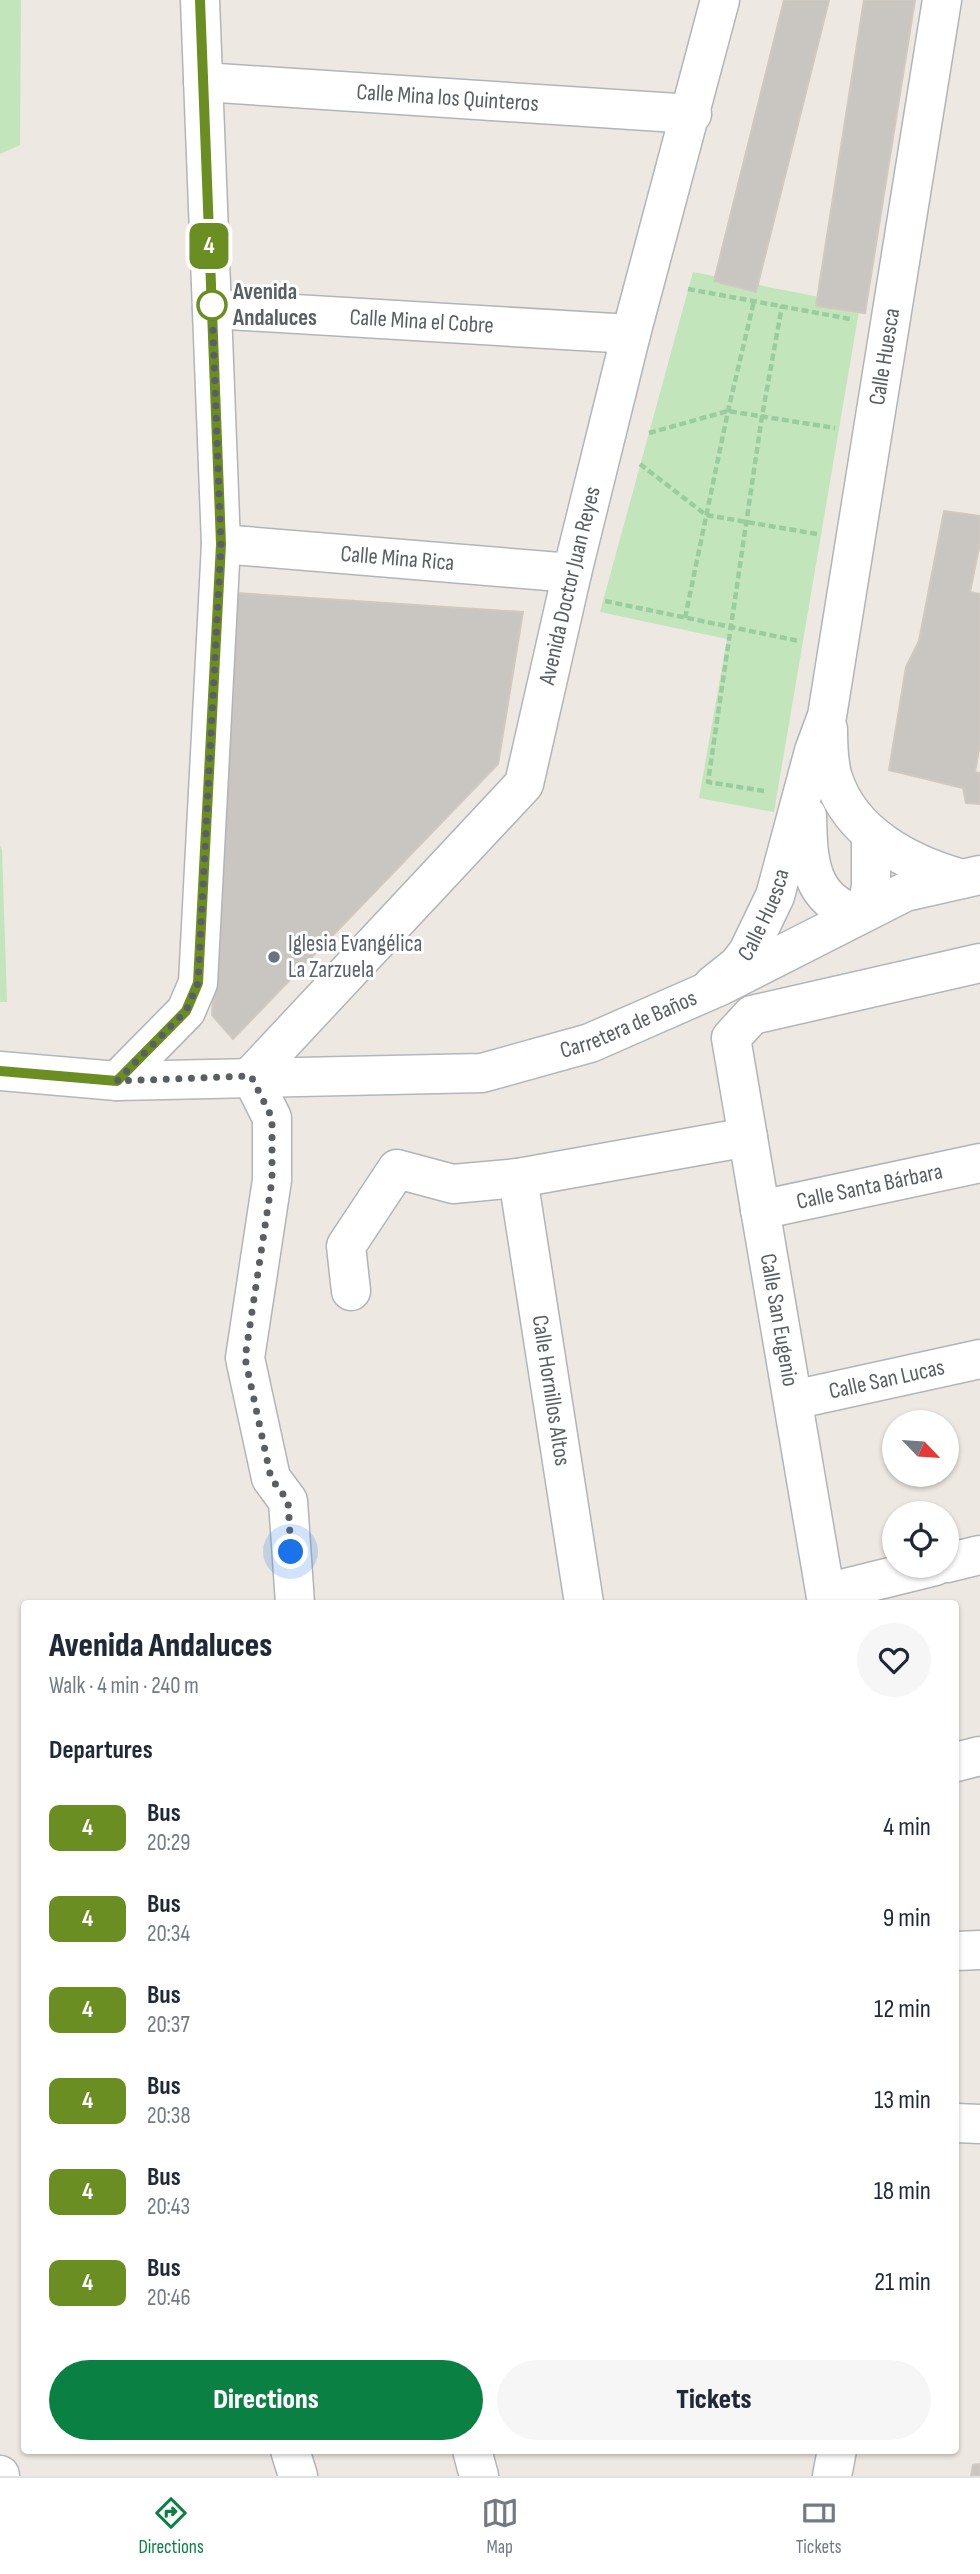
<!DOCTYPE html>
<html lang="en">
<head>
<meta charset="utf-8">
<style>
  :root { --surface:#fff; --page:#f6f6f7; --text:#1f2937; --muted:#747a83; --line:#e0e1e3; --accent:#0b8043 }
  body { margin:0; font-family:"Sofia Sans Condensed",sans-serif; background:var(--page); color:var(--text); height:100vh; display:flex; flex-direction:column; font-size:26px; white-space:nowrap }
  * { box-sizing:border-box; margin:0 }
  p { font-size:23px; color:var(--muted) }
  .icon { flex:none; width:38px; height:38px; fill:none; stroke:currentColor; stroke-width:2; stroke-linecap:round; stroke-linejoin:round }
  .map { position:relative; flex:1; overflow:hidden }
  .drawer { position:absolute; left:21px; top:1600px; width:938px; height:854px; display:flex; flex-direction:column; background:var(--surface); border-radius:7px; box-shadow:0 2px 5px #0004 }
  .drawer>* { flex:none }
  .badge { padding:0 14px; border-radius:10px; font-size:24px; line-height:46px }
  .needle { width:46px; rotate:115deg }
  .buttons { position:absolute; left:882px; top:1410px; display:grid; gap:14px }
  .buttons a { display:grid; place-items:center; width:77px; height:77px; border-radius:50%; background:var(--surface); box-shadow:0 2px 5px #0004; font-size:35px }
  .you { position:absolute; width:35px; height:35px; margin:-18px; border:5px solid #fff; border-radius:50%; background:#1a73e8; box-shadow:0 0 0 10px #1a73e833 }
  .map>.badge { position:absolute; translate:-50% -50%; box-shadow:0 0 0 4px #fff }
  h2 { padding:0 28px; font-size:26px; line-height:63px }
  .round { display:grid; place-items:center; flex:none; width:74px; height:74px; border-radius:37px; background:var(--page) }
  .overview { display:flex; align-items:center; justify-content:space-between; height:119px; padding:0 28px }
  h1 { font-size:33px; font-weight:800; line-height:52px }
  .action { display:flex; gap:14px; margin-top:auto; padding:14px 28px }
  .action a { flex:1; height:80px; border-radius:42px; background:var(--accent); color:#fff; font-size:28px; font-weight:800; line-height:80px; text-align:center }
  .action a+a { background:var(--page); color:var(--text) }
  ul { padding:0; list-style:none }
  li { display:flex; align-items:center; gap:21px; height:91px; padding:0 28px }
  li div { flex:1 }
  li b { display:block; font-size:26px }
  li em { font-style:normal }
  li .badge { min-width:77px; font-weight:700; text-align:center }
  .tab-bar { display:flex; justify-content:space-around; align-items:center; height:98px; border-top:2px solid var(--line); background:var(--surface); font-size:19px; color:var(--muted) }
  .tab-bar a { display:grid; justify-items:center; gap:4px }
  .tab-bar .current { color:var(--accent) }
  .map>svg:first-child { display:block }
  .green { fill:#c3e5bc }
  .building { fill:#c9c5c0; stroke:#d1c9bf; stroke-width:2 }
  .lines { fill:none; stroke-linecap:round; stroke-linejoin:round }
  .street-casing { stroke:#b1b5b9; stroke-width:41 }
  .secondary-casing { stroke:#b2b7bc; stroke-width:41 }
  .path { stroke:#99cda0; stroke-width:4.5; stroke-dasharray:7 3.5; stroke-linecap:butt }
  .street { stroke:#fff; stroke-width:38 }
  .secondary { stroke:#fff; stroke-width:38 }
  .line-casing { stroke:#fff; stroke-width:16 }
  .line { stroke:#6b8e23; stroke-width:10 }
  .walk { stroke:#595f62; stroke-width:7; stroke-dasharray:0 12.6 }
  .stop-dot { fill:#fff; stroke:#6b8e23; stroke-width:3.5 }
  .worship-dot { fill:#6b7280; stroke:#fff; stroke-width:2.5 }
  .labels { text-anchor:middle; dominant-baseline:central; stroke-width:6; stroke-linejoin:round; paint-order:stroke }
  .street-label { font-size:23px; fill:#595f62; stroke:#fff }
  .stop-label { font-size:23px; font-weight:bold; fill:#595f62; stroke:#fff; text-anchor:start }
  .worship-label { font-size:23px; fill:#5b616d; stroke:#fff; text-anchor:start }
</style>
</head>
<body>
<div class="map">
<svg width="980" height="2476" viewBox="0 0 980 2476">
  <rect width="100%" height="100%" fill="#ede8e1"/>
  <g class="green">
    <path d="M0,0H21L20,145L0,154Z"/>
    <path d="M693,272L860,305L774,812L699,798L727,639L600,612Z"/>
    <path d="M0,845L2,850L7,1002H0Z"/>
  </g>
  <g class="building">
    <path d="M784,0H829L756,292L714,281Z"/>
    <path d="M864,0H915L865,313L816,306Z"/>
    <path d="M944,511L980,516V543L970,592L980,594V744L975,772L980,773V804L966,803L963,788L889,770L906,667L919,641Z"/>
    <path d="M237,593L523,612L498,764L233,1039L212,1015Z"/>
    <path d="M980,2464V2476H971L973,2465Z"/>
  </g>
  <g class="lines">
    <g class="street-casing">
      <g id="street">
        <path id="s1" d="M203,82L692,114"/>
        <path id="s2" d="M212,309L631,334"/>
        <path id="s3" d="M221,544L572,573"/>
        <path d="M828,729C828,745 828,762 833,778C851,834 908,864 962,879"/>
        <path d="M807,816C808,861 809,899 858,915"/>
        <path d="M866,911L871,887V834"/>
        <path id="s4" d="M713,985L738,965L748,952L775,896L814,751L827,716L942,0"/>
        <path d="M117,1081L186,1011L198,983L221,544L200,0"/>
        <path id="s5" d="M518,1178L584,1603"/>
        <path id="s6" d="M760,1210L980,1163"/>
        <path d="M351,1291L346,1246L397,1169L453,1184L518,1178L748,1137"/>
        <path id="s7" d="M793,1400L980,1359"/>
        <path d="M947,1563L980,1555"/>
        <path d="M826,1593L935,1566"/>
        <path id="s8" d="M295,1603L288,1501L271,1478L245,1358L272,1180V1118L251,1076L524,784L572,573L631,334L720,0"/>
        <path d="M827,1603L731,1038L752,1015L980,963"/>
        <path d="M956,1762L980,1756"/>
        <path d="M956,1951L980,1950"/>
        <path d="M956,2123L980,2124"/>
        <path d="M290,2450L298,2476"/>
        <path d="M472,2450L479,2476"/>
        <path d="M832,2476L837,2450"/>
      </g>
    </g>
    <g class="secondary-casing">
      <g id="secondary">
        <path id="s9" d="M0,1071L117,1081L482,1073L590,1043L720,986L905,892L980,875"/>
        <path d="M0,2475V2476"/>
      </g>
    </g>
    <g class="path">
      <path d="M688,289L850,319"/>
      <path d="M649,433L728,411L835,428"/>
      <path d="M640,464L706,515L817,534"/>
      <path d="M605,601L799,641"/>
      <path d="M685,618L728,411L754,301"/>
      <path d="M764,791L708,782L762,416L782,306"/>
    </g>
    <use href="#street" class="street"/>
    <use href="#secondary" class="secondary"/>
  </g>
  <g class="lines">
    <g class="line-casing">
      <path id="line" d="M0,1071L117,1081L186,1011L198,983L221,544L200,0"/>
    </g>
    <use href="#line" class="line"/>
    <path class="walk" d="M212,305L221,544L198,983L186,1011L117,1081L251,1076L272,1118V1180L245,1358L271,1478L288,1501L291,1552"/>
  </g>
  <circle class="stop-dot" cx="212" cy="305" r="14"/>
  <circle class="worship-dot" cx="274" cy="957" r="7"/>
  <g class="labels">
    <g class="street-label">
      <text stroke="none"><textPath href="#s1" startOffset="245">Calle Mina los Quinteros</textPath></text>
      <text stroke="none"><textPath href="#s2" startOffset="210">Calle Mina el Cobre</textPath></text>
      <text stroke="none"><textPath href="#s4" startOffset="662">Calle Huesca</textPath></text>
      <text stroke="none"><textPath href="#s3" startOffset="177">Calle Mina Rica</textPath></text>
      <text stroke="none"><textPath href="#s8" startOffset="1146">Avenida Doctor Juan Reyes</textPath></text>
      <text stroke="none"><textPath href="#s4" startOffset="89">Calle Huesca</textPath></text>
      <text stroke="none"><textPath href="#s9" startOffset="637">Carretera de Baños</textPath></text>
      <text stroke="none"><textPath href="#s6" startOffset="112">Calle Santa Bárbara</textPath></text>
      <text transform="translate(779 1320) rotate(80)">Calle San Eugenio</text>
      <text stroke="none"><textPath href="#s7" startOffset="96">Calle San Lucas</textPath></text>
      <text stroke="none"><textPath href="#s5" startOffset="215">Calle Hornillos Altos</textPath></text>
    </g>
    <g class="stop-label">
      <text x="233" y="292">Avenida<tspan x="233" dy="26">Andaluces</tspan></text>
    </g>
    <g class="worship-label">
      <text x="288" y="944">Iglesia Evangélica<tspan x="288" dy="26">La Zarzuela</tspan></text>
    </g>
  </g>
</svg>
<div class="buttons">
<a><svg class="needle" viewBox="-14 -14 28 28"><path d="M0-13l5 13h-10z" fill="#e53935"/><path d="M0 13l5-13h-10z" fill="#747a83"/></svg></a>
<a><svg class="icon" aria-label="locate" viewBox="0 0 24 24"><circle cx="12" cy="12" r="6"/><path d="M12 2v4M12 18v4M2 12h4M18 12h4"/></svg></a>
</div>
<div class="you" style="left:291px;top:1552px"></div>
<b class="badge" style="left:209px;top:246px;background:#6b8e23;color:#fff">4</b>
<section class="drawer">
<div class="overview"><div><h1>Avenida Andaluces</h1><p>Walk · 4 min · 240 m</p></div><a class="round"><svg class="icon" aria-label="heart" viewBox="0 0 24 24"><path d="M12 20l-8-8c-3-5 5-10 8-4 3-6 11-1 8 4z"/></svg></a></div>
<h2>Departures</h2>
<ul>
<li><span class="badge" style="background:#6b8e23;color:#fff">4</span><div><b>Bus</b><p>20:29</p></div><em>4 min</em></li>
<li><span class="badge" style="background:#6b8e23;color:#fff">4</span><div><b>Bus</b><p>20:34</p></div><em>9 min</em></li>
<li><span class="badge" style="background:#6b8e23;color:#fff">4</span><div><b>Bus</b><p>20:37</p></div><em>12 min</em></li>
<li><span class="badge" style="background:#6b8e23;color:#fff">4</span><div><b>Bus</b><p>20:38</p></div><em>13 min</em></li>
<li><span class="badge" style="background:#6b8e23;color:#fff">4</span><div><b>Bus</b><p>20:43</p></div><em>18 min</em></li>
<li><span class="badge" style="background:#6b8e23;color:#fff">4</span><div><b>Bus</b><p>20:46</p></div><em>21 min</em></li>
</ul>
<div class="action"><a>Directions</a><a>Tickets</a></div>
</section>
</div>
<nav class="tab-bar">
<a class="current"><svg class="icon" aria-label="directions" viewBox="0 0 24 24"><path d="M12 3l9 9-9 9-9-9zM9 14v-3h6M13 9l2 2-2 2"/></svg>Directions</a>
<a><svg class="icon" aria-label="map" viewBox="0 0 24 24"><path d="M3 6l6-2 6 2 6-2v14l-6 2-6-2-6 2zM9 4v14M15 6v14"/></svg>Map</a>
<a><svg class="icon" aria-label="tickets" viewBox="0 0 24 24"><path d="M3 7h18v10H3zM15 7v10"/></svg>Tickets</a>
</nav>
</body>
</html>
